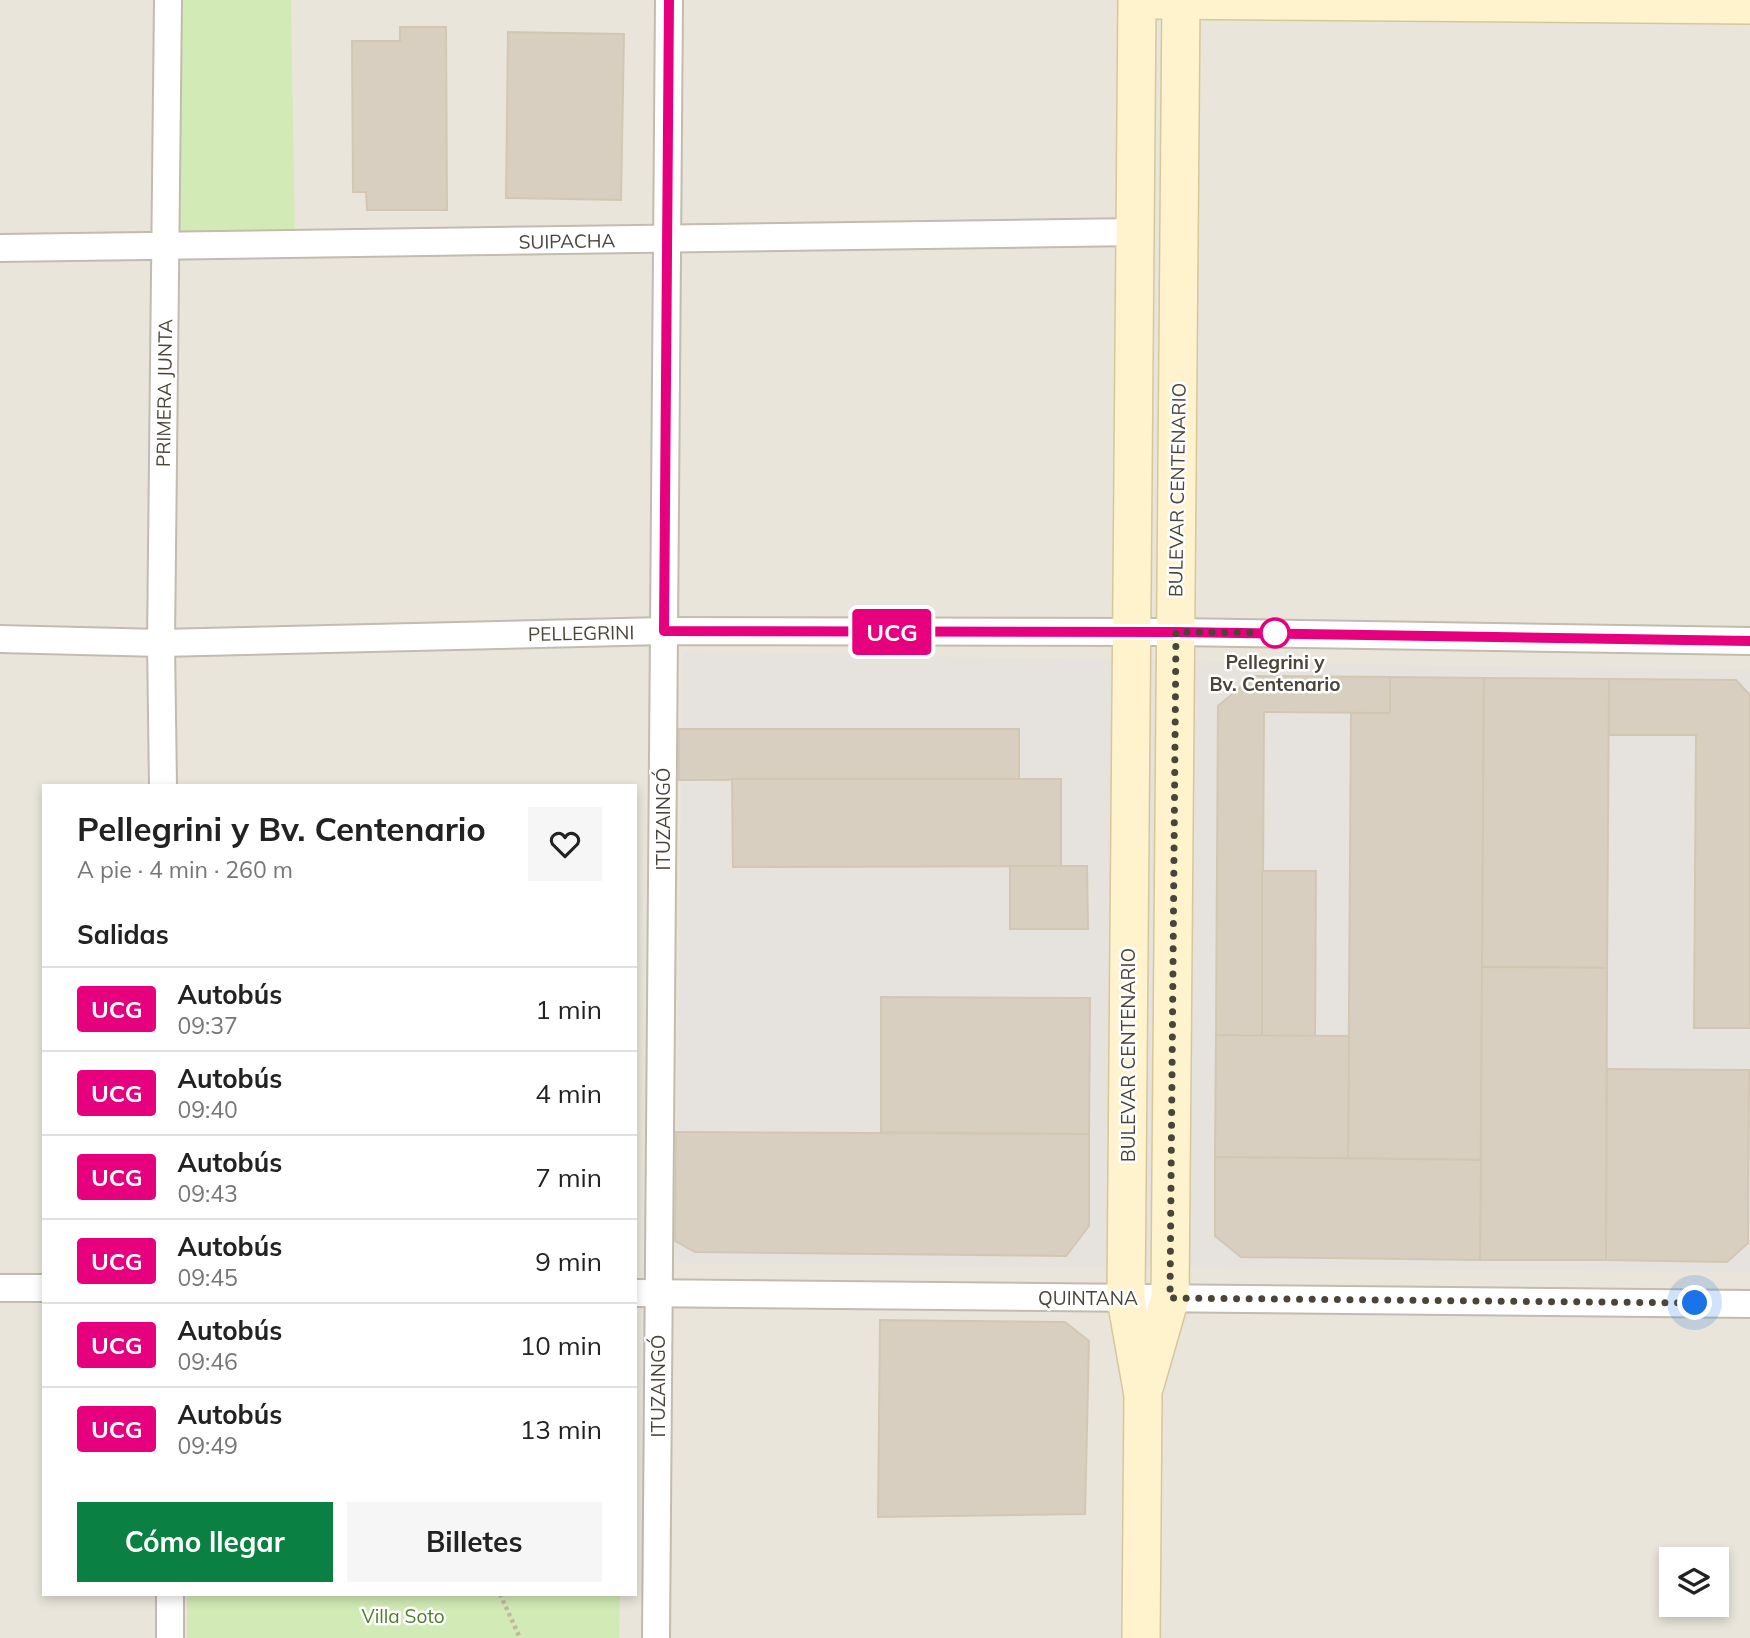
<!DOCTYPE html>
<html lang="es">
<head>
<meta charset="utf-8">
<style>
  :root { --surface:#fff; --page:#f6f6f6; --text:#222; --muted:#767676; --line:#e0e0e0; --accent:#0b8043 }
  body { margin:0; font-family:Mulish,sans-serif; background:var(--page); color:var(--text); height:100vh; display:flex; flex-direction:column; font-size:26px; white-space:nowrap }
  * { box-sizing:border-box; margin:0 }
  p { font-size:23px; color:var(--muted) }
  .icon { flex:none; width:38px; height:38px; fill:none; stroke:currentColor; stroke-width:2; stroke-linecap:round; stroke-linejoin:round }
  .map { position:relative; flex:1; overflow:hidden }
  .drawer { position:absolute; left:42px; top:784px; width:595px; height:812px; display:flex; flex-direction:column; background:var(--surface); border-radius:0px; box-shadow:0 4px 10px #0003 }
  .drawer>* { flex:none }
  .badge { padding:0 14px; border-radius:5px; font-size:24px; line-height:46px }
  .controls { position:absolute; left:1659px; top:1547px; display:grid; gap:14px }
  .controls a { display:grid; place-items:center; width:70px; height:70px; border-radius:0px; background:var(--surface); box-shadow:0 4px 10px #0003; font-size:35px }
  .you { position:absolute; width:35px; height:35px; margin:-18px; border:5px solid #fff; border-radius:50%; background:#1a73e8; box-shadow:0 0 0 10px #1a73e833 }
  .map>.badge { position:absolute; translate:-50% -50%; box-shadow:0 0 0 4px #fff }
  h2 { padding:0 35px; font-size:26px; line-height:63px }
  .round { display:grid; place-items:center; flex:none; width:74px; height:74px; border-radius:0px; background:var(--page) }
  .summary { display:flex; align-items:center; justify-content:space-between; height:119px; padding:0 35px }
  h1 { font-size:33px; font-weight:700; line-height:52px }
  .action { display:flex; gap:14px; margin-top:auto; padding:14px 35px }
  .action a { flex:1; height:80px; border-radius:0px; background:var(--accent); color:#fff; font-size:28px; font-weight:700; line-height:80px; text-align:center }
  .action a+a { background:var(--page); color:var(--text) }
  ul { padding:0; list-style:none }
  li { display:flex; align-items:center; gap:21px; height:84px; padding:0 35px; border-top:2px solid var(--line) }
  li div { flex:1 }
  li b { display:block; font-size:26px }
  li em { font-style:normal }
  li .badge { min-width:77px; font-weight:700; text-align:center }
  .map>svg:first-child { display:block }
  .residential { fill:#eae5da; fill-rule:evenodd }
  .industrial { fill:#e6e2dd }
  .green { fill:#d2eab5 }
  .building { fill:#d8cfc1; stroke:#d3c7b4; stroke-width:2 }
  .lines { fill:none; stroke-linecap:round; stroke-linejoin:round }
  .street-casing { stroke:#c2bbae; stroke-width:30 }
  .secondary-casing { stroke:#d6c79b; stroke-width:40 }
  .path { stroke:#c4b79f; stroke-width:4.5; stroke-dasharray:3.5 3.5; stroke-linecap:butt }
  .street { stroke:#fff; stroke-width:26 }
  .secondary { stroke:#fff3cd; stroke-width:37 }
  .line-casing { stroke:#fff; stroke-width:16 }
  .line { stroke:#e6007e; stroke-width:10 }
  .walk { stroke:#4b4439; stroke-width:7; stroke-dasharray:0 12.6 }
  .stop-dot { fill:#fff; stroke:#e6007e; stroke-width:3.5 }
  .labels { text-anchor:middle; dominant-baseline:central; stroke-width:5; stroke-linejoin:round; paint-order:stroke }
  .street-label { font-size:19px; fill:#4b4439; stroke:#fff }
  .stop-label { font-size:19px; font-weight:bold; fill:#4b4439; stroke:#fff }
  .park-label { font-size:19px; fill:#4a7f2a; stroke:#fff }
</style>
</head>
<body>
<div class="map">
<svg width="1750" height="1638" viewBox="0 0 1750 1638">
  <rect width="100%" height="100%" fill="#f6f3ec"/>
  <path class="residential" d="M0,0H1750V1638H0ZM44,786H635V1594H44ZM1671,1559H1717V1605H1671Z"/>
  <path class="industrial" d="M683,652L1750,671V1272L675,1263Z"/>
  <g class="green">
    <path d="M168,0H291L295,245L166,247Z"/>
    <path d="M187,1594H620L619,1638H187Z"/>
  </g>
  <g class="building">
    <path d="M400,27H446L447,210H367L366,192H353L352,41H400Z"/>
    <path d="M508,32L624,34L621,200L506,198Z"/>
    <path d="M1254,676L1390,677V713L1264,712L1262,1036L1216,1035L1218,706Z"/>
    <path d="M1390,677L1484,678L1481,1160L1348,1158L1351,713H1390Z"/>
    <path d="M1484,678L1609,679L1607,968L1482,967Z"/>
    <path d="M1609,679L1736,680L1750,695V1028H1694L1696,735H1609Z"/>
    <path d="M679,729H1019V779L679,780Z"/>
    <path d="M732,779H1061V866L733,867Z"/>
    <path d="M1010,866H1087L1088,929H1010Z"/>
    <path d="M1262,871H1316L1315,1036H1262Z"/>
    <path d="M1482,967L1607,968L1606,1260H1480Z"/>
    <path d="M881,997L1090,998L1089,1134L881,1132Z"/>
    <path d="M1216,1035L1349,1036L1348,1158L1215,1157Z"/>
    <path d="M1607,1069L1749,1070L1748,1243L1727,1262L1606,1260Z"/>
    <path d="M676,1132L1089,1134V1226L1066,1256L695,1252L675,1241Z"/>
    <path d="M1215,1157L1481,1160L1480,1260L1241,1257L1215,1236Z"/>
    <path d="M880,1320L1065,1322L1089,1341L1085,1514L878,1517Z"/>
  </g>
  <g class="lines">
    <g class="street-casing">
      <g id="street">
        <path d="M0,248L1135,232"/>
        <path d="M0,639L161,643L664,631L1176,632L1750,641"/>
        <path d="M163,786L161,643L168,0"/>
        <path d="M0,1288H44"/>
        <path d="M635,1293L1750,1304"/>
        <path d="M170,1638V1594"/>
        <path d="M656,1638L669,0"/>
      </g>
    </g>
    <g class="secondary-casing">
      <g id="secondary">
        <path d="M1137,0L1126,1299L1143,1395L1141,1638"/>
        <path d="M1156,0L1750,5"/>
        <path d="M1145,1385L1170,1298L1181,0"/>
      </g>
    </g>
    <path class="path" d="M500,1594L520,1638"/>
    <use href="#street" class="street"/>
    <use href="#secondary" class="secondary"/>
  </g>
  <g class="lines">
    <g class="line-casing">
      <path id="line" d="M669,0L664,631L1176,632L1750,641"/>
    </g>
    <use href="#line" class="line"/>
    <path class="walk" d="M1275,633L1176,632L1170,1298L1695,1303"/>
  </g>
  <circle class="stop-dot" cx="1275" cy="633" r="14"/>
  <g class="labels">
    <g class="street-label">
      <text transform="translate(567 241) rotate(-1)">SUIPACHA</text>
      <text transform="translate(164 393) rotate(-89)">PRIMERA JUNTA</text>
      <text transform="translate(1177 490) rotate(-89)">BULEVAR CENTENARIO</text>
      <text transform="translate(581 633) rotate(-1)">PELLEGRINI</text>
      <text transform="translate(663 819) rotate(-90)">ITUZAINGÓ</text>
      <text transform="translate(1128 1055) rotate(-90)">BULEVAR CENTENARIO</text>
      <text x="1088" y="1298">QUINTANA</text>
      <text transform="translate(658 1386) rotate(-90)">ITUZAINGÓ</text>
    </g>
    <g class="stop-label">
      <text x="1275" y="662">Pellegrini y<tspan x="1275" dy="22">Bv. Centenario</tspan></text>
    </g>
    <g class="park-label">
      <text x="403" y="1616">Villa Soto</text>
    </g>
  </g>
</svg>
<div class="controls">
<a><svg class="icon" aria-label="layers" viewBox="0 0 24 24"><path d="M12 4l9 5-9 5-9-5zM3 14l9 5 9-5"/></svg></a>
</div>
<div class="you" style="left:1695px;top:1303px"></div>
<b class="badge" style="left:892px;top:632px;background:#e6007e;color:#fff">UCG</b>
<section class="drawer">
<div class="summary"><div><h1>Pellegrini y Bv. Centenario</h1><p>A pie · 4 min · 260 m</p></div><a class="round"><svg class="icon" aria-label="heart" viewBox="0 0 24 24"><path d="M12 20l-8-8c-3-5 5-10 8-4 3-6 11-1 8 4z"/></svg></a></div>
<h2>Salidas</h2>
<ul>
<li><span class="badge" style="background:#e6007e;color:#fff">UCG</span><div><b>Autobús</b><p>09:37</p></div><em>1 min</em></li>
<li><span class="badge" style="background:#e6007e;color:#fff">UCG</span><div><b>Autobús</b><p>09:40</p></div><em>4 min</em></li>
<li><span class="badge" style="background:#e6007e;color:#fff">UCG</span><div><b>Autobús</b><p>09:43</p></div><em>7 min</em></li>
<li><span class="badge" style="background:#e6007e;color:#fff">UCG</span><div><b>Autobús</b><p>09:45</p></div><em>9 min</em></li>
<li><span class="badge" style="background:#e6007e;color:#fff">UCG</span><div><b>Autobús</b><p>09:46</p></div><em>10 min</em></li>
<li><span class="badge" style="background:#e6007e;color:#fff">UCG</span><div><b>Autobús</b><p>09:49</p></div><em>13 min</em></li>
</ul>
<div class="action"><a>Cómo llegar</a><a>Billetes</a></div>
</section>
</div>
</body>
</html>
